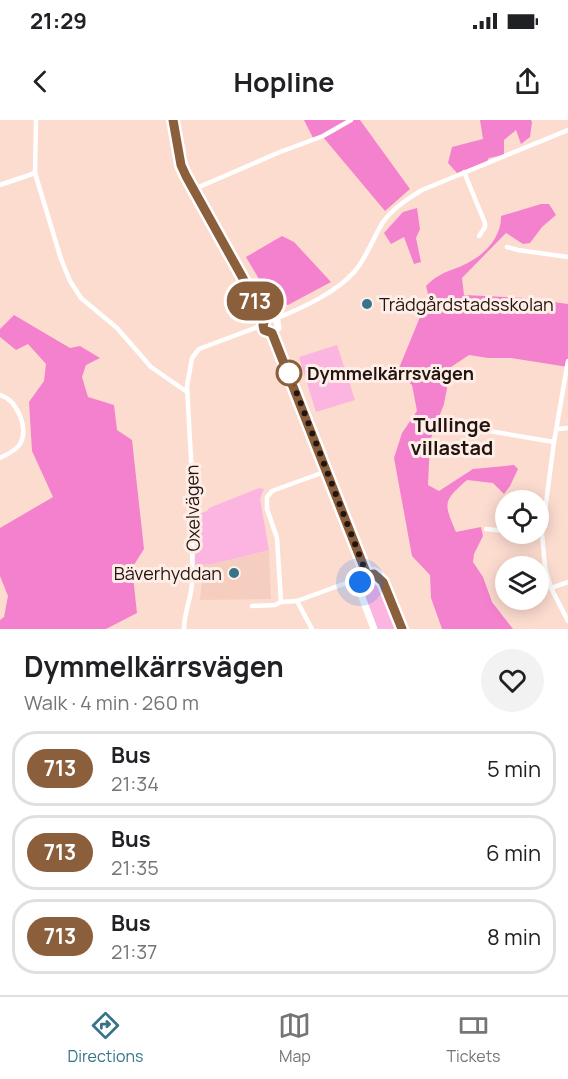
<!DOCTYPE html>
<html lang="en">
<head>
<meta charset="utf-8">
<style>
  :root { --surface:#fff; --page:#f2f2f2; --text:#202124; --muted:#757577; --line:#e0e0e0; --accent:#367589 }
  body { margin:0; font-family:Manrope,sans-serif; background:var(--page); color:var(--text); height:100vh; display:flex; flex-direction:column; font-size:22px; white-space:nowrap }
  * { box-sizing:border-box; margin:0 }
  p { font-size:20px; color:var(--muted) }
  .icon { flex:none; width:33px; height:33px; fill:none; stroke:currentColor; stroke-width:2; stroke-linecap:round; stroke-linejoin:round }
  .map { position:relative; height:509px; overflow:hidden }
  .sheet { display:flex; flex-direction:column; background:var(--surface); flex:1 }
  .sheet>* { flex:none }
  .badge { padding:0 12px; border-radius:20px; font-size:21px; line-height:39px }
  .tools { position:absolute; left:495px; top:370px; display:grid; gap:12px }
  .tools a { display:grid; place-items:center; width:54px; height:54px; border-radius:50%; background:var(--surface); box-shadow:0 3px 15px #0003; font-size:30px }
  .you { position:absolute; width:30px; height:30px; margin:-15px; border:4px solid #fff; border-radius:50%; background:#1a73e8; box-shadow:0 0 0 9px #1a73e833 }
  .map>.badge { position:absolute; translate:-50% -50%; box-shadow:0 0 0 3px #fff }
  .round { display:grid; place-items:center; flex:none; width:63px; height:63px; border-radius:32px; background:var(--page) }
  .headline { display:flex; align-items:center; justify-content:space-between; height:102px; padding:0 24px }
  h1 { font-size:28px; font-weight:700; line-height:45px }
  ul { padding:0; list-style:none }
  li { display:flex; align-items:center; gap:18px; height:75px; margin:0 12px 9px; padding:0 12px; border:3px solid var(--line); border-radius:24px }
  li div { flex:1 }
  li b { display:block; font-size:22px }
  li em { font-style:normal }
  li .badge { min-width:66px; font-weight:700; text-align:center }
  .status { display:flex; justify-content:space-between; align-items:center; height:42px; padding:0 30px; background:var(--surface); direction:ltr }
  .status svg { height:16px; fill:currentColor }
  header { display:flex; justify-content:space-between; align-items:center; height:78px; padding:0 24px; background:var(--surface); font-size:27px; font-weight:700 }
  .tab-bar { display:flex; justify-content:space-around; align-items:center; height:84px; border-top:2px solid var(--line); background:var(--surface); font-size:16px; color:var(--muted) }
  .tab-bar a { display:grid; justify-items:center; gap:3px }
  .tab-bar .current { color:var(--accent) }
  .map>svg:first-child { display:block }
  .built { fill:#f5cebf }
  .green { fill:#fcb4e1 }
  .forest { fill:#f481cd }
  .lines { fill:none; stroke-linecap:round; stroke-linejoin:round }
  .street { stroke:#fff; stroke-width:4.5 }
  .secondary { stroke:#fff; stroke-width:7 }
  .line-casing { stroke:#fff; stroke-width:14 }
  .line { stroke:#8b5e3c; stroke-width:9 }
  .walk { stroke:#22140f; stroke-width:6; stroke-dasharray:0 10.8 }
  .poi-dot { fill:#367589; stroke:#feeee7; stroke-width:2 }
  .stop-dot { fill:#fff; stroke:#8b5e3c; stroke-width:3 }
  .labels { text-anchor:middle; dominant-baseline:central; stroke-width:6; stroke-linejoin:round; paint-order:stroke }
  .poi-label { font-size:18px; fill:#22140f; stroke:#feeee7; text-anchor:start }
  .stop-label { font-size:18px; font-weight:bold; fill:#22140f; stroke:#feeee7; text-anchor:start }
  .street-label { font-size:18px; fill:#22140f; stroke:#feeee7 }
  .neighbourhood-label { font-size:20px; font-weight:bold; fill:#22140f; stroke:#feeee7 }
</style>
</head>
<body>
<div class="status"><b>21:29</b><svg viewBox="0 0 49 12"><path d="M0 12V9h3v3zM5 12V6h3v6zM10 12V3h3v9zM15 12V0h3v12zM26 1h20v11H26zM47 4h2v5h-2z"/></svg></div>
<header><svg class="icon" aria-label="back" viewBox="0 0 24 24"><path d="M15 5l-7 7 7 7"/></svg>Hopline<svg class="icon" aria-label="share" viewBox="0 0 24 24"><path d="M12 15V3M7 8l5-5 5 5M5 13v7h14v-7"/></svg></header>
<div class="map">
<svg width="568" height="509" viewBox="0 0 568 509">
  <rect width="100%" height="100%" fill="#fddcd0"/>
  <path class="built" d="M269,430L271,479L200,480L202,461L197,460L198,445L213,444Z"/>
  <g class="green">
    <path d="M337,225L355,280L316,292L299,237Z"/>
    <path d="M259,368L264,369L260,379L269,430L213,444L195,445L196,395L207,391L209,388Z"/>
    <path d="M369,459L378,461L381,465L399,509H376L363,473V465Z"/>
  </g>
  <g class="forest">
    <path d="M304,0H360L410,69L385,91L323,17L314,20Z"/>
    <path d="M480,0H531L532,2L530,17L521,24L516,10L504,20V35L489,38L486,43L457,53L448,43L452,27L483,19Z"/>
    <path d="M541,84H549L556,95L542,107L530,123L523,124L506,113L462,158L464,175L524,178L568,184V247L511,238H488L469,235L451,247L444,284L430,321L428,365L439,371L473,349L514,345L518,349L510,366L504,374L493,363L467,360C442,382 444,383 456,412L481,407L483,416L474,434L473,442L483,457L492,482L513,509H442L431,478L430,455L412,436L394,338L402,313L417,291L412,265L397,253L420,197L430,182L426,166C443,149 453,152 471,141C487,133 502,114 501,96Z"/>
    <path d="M417,88L420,109L416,118L421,142L414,144L404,117L391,124L384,113L403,92Z"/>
    <path d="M282,116L294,122L331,162L288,185L272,181L246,137Z"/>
    <path d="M14,195L70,228L80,226L100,238L86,245L82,257L88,277L114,285L117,310L132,320L144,429L132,448L137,493L106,509H0V500L4,497L8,476L0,456V408L53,377L32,331L29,282L44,261L46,244L28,224L16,230L0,217V209Z"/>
  </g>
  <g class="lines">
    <g class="street">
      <path d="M36,0L35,53L61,139L70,161L81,178L117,208L151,247L187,272"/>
      <path d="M464,52L485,103V107L479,116"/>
      <path d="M0,65L35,53"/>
      <path d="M192,70L280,32L323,16L351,0"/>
      <path d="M507,127L518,130L568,137"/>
      <path d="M275,199C302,188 336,173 355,151C367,137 373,118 383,102C393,88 408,79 422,70L568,10"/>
      <path d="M568,241L554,322L542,414L545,447L551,468L568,501"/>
      <path d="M0,275C17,280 29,308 20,324C16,331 7,334 0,338"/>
      <path d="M450,307L454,305L554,322"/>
      <path d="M557,309L568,308"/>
      <path d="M486,409L506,411"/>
      <path d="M551,468L568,462"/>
      <path d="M297,481L312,509"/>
      <path d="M281,482L277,418L267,389V377L272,371L327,351"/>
      <path d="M252,486L275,485L281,482L297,481L349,462H360"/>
      <path d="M184,509C184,493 191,479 192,463L193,375L187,266L192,238L199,229L263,205"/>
    </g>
    <g class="secondary">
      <path d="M173,0L181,45L185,56L265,200"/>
      <path d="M265,200L272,198L277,201L278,208L272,213"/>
      <path d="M265,200L263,208L266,212L272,213"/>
      <path d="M272,213L367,455"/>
      <path d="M374,509L359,469L362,458L372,454L379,457L383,462L402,509"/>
    </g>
  </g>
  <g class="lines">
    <g class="line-casing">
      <path id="line" d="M173,0L181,45L186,56L260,189L265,200L263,205L264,210L272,213L367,455L374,454L383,462L402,509"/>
    </g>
    <use href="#line" class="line"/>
    <path class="walk" d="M289,253L367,455L360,462"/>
  </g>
  <g class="poi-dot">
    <circle cx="367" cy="184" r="6"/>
    <circle cx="234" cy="453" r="6"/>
  </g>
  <circle class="stop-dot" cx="289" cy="253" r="12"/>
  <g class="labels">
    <g class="poi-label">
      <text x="379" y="184">Trädgårdstadsskolan</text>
      <text x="222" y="453" text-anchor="end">Bäverhyddan</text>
    </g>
    <g class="stop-label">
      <text x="307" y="253">Dymmelkärrsvägen</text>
    </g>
    <g class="street-label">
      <text transform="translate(192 388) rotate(-91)">Oxelvägen</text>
    </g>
    <g class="neighbourhood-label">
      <text x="452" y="304">Tullinge<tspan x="452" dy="23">villastad</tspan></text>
    </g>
  </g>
</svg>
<div class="tools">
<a><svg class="icon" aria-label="locate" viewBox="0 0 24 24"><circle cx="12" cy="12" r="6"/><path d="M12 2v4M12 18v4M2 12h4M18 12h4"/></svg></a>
<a><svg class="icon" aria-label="layers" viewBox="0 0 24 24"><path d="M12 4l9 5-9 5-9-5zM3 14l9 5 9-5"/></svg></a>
</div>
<div class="you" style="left:360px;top:462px"></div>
<b class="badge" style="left:255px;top:181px;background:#8b5e3c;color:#fff">713</b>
</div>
<section class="sheet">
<div class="headline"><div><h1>Dymmelkärrsvägen</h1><p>Walk · 4 min · 260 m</p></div><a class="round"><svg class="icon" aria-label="heart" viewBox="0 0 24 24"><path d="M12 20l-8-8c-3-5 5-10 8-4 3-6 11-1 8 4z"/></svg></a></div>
<ul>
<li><span class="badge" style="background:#8b5e3c;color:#fff">713</span><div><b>Bus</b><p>21:34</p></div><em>5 min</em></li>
<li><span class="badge" style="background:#8b5e3c;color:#fff">713</span><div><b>Bus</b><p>21:35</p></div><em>6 min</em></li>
<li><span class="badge" style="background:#8b5e3c;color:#fff">713</span><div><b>Bus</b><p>21:37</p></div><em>8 min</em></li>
</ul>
</section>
<nav class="tab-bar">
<a class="current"><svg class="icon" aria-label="directions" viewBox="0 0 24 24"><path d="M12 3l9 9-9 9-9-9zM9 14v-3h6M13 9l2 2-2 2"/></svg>Directions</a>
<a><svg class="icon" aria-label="map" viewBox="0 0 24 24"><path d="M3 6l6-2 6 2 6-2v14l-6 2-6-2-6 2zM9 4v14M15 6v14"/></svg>Map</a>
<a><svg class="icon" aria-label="tickets" viewBox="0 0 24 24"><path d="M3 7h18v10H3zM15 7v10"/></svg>Tickets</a>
</nav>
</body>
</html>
